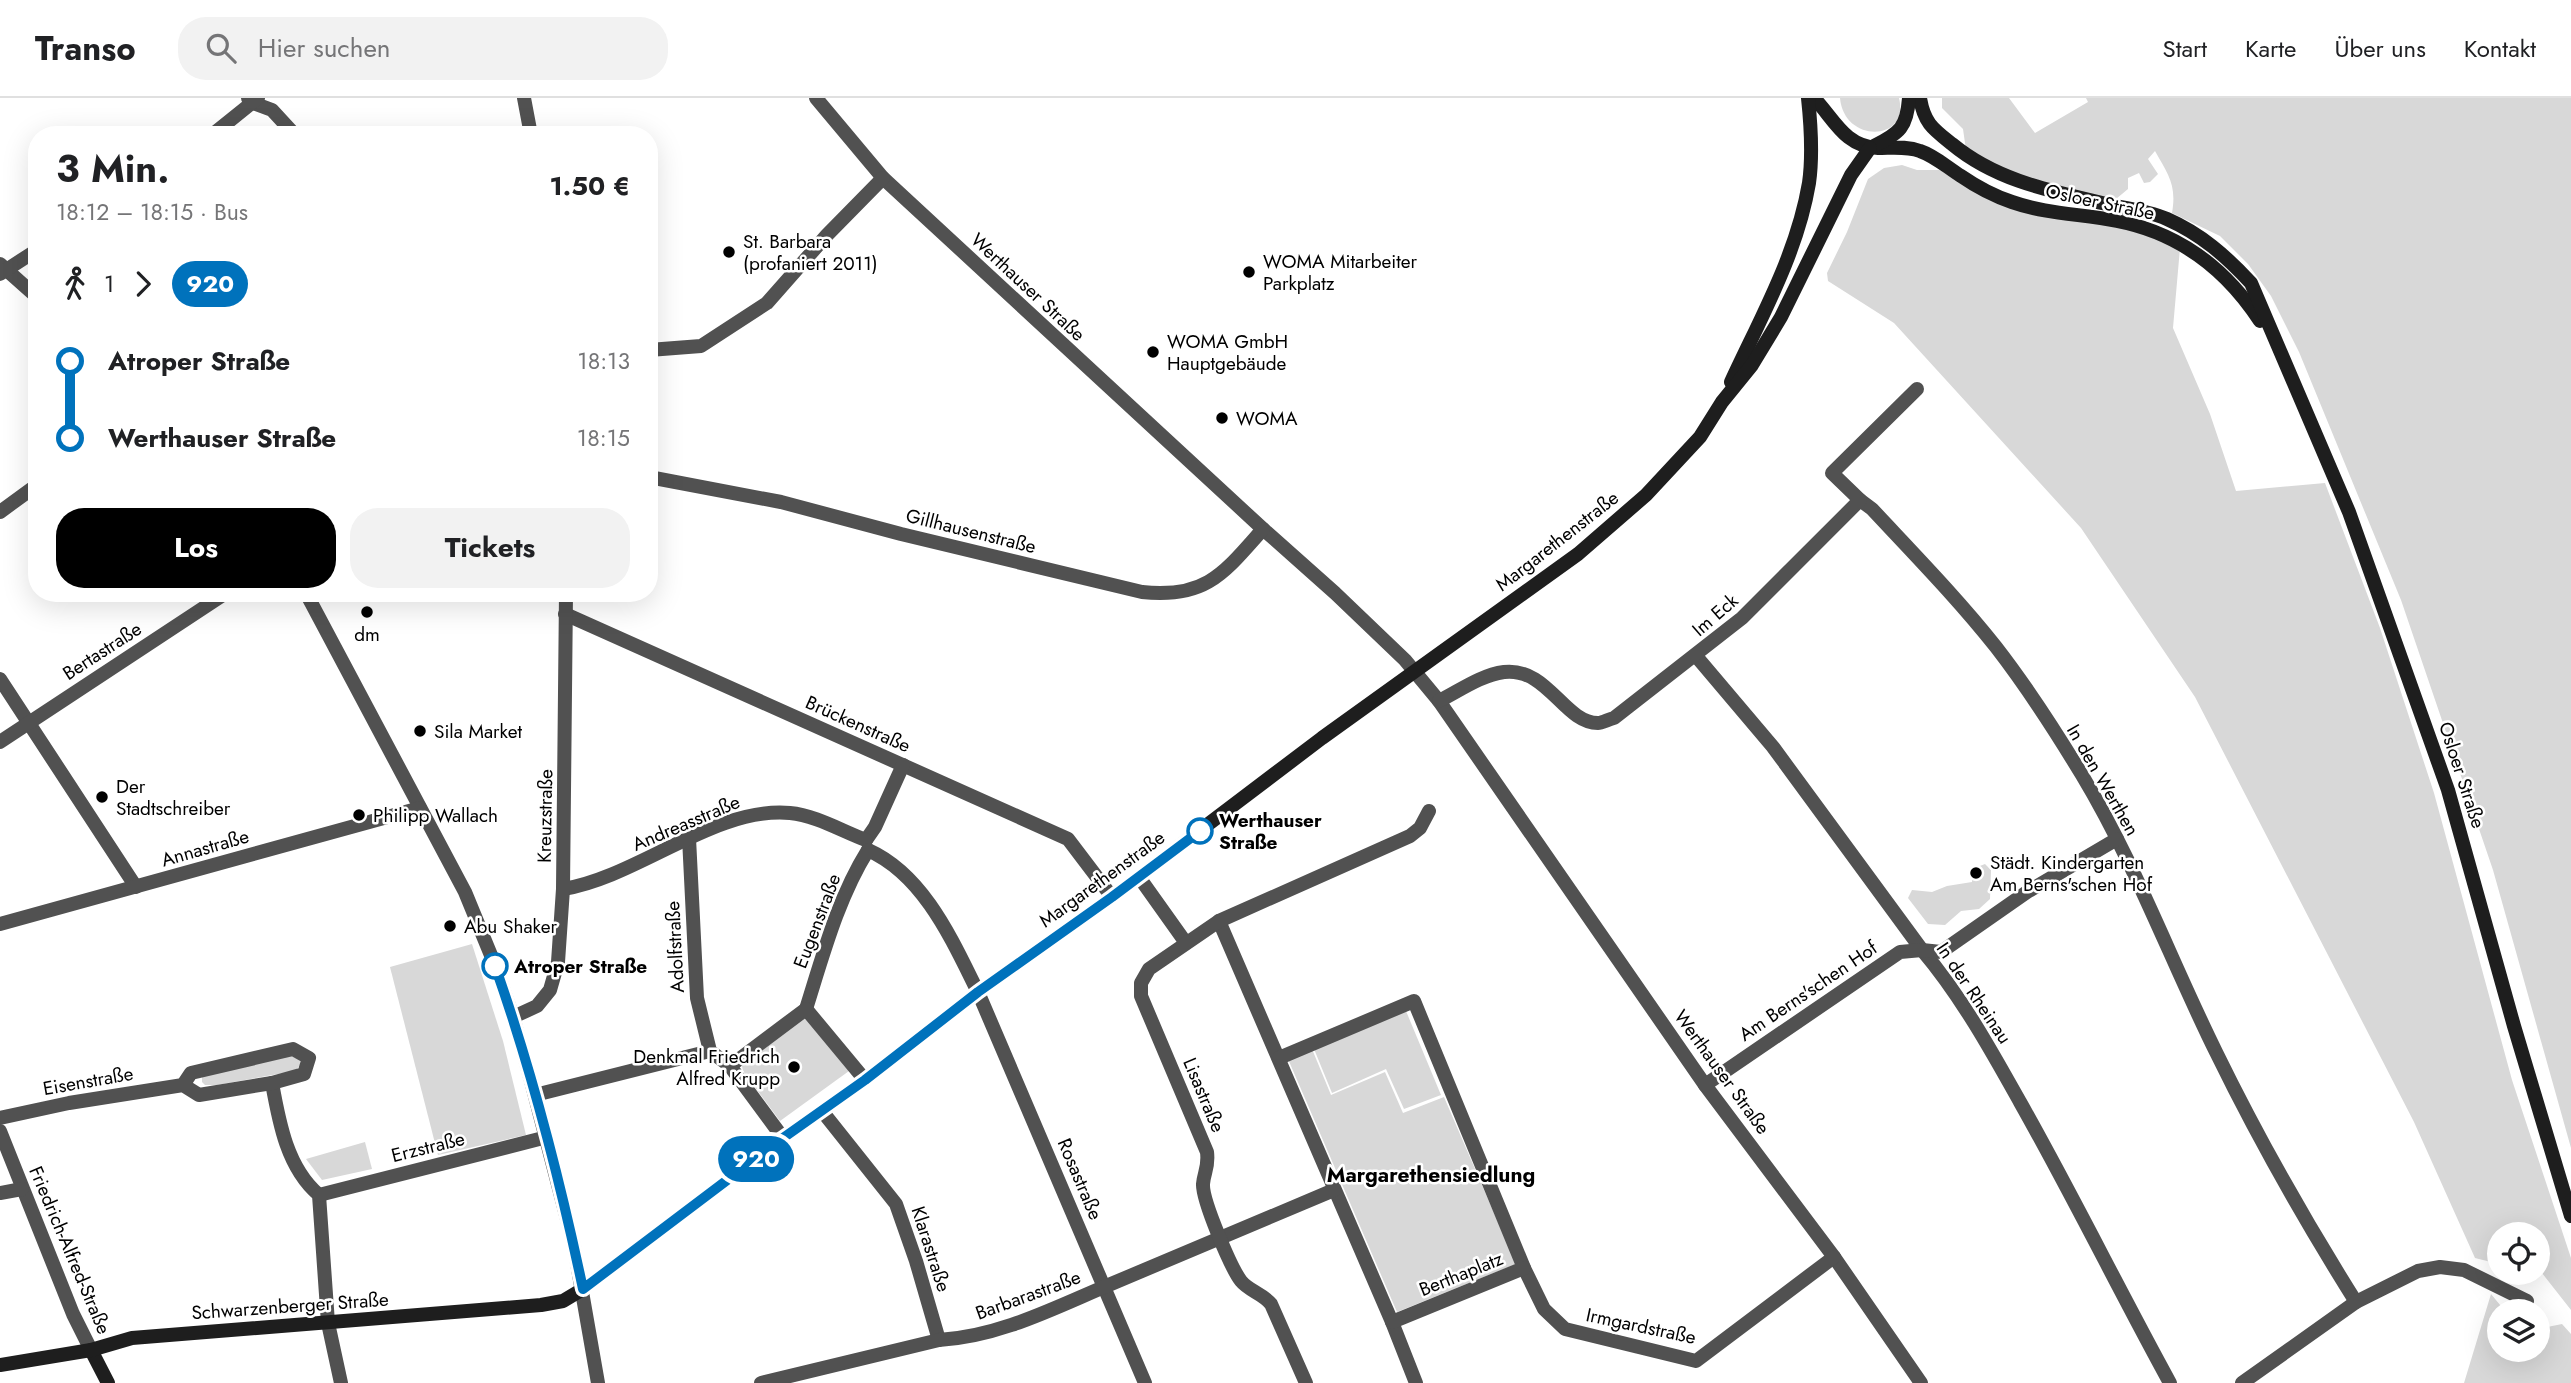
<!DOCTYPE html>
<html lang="de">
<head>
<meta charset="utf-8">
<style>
  :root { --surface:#fff; --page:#f2f2f2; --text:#202124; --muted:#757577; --line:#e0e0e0; --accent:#000 }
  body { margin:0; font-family:Jost,sans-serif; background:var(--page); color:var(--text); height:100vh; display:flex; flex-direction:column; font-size:26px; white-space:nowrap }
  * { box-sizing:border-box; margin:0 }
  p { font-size:23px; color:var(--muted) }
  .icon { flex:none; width:38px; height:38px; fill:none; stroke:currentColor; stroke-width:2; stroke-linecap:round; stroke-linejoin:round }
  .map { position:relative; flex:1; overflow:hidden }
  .sheet { position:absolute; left:28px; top:28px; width:630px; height:476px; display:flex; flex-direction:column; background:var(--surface); border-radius:28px; box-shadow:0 7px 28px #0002 }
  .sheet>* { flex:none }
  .badge { padding:0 14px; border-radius:23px; font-size:24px; line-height:46px }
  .fabs { position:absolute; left:2487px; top:1124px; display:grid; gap:14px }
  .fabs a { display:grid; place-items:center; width:63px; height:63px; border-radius:50%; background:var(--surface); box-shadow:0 7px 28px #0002; font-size:35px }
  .map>.badge { position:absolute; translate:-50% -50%; box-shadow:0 0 0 4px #fff }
  .legs { display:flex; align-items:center; gap:10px; height:77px; padding:0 28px; font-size:23px }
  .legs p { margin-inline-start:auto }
  .overview { display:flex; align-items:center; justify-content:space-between; height:119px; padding:0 28px }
  h1 { font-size:38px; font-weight:700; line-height:52px }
  .cta { display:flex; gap:14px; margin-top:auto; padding:14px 28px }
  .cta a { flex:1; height:80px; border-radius:28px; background:var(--accent); color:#fff; font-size:28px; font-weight:700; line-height:80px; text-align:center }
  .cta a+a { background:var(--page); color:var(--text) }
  ul { padding:0 28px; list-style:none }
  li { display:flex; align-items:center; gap:24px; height:77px; font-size:26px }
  li i { display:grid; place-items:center; width:10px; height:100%; margin:0 9px; background:currentColor }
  li i::after { content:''; width:18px; height:18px; margin:-9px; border:5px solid; border-radius:50%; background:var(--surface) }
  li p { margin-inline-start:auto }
  li:first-child i { background:linear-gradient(#0000 50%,currentColor 0) }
  li:last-child i { background:linear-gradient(currentColor 50%,#0000 0) }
  header { display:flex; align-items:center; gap:42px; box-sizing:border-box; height:98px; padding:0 35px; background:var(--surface); border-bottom:2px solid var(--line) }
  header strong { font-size:33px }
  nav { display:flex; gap:38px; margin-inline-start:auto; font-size:24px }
  .search { width:490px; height:63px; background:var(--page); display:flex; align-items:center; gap:18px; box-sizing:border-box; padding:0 24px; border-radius:28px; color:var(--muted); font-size:26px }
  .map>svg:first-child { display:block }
  .green { fill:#d8d8d8 }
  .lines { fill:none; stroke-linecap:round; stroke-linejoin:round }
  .street { stroke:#515151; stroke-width:14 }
  .secondary { stroke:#1e1e1e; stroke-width:14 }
  .line-1-casing { stroke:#fff; stroke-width:16 }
  .line-1 { stroke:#0072bc; stroke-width:10 }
  .poi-dot { fill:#000; stroke:#fff; stroke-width:2.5 }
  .stop-1-dot { fill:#fff; stroke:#0072bc; stroke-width:3.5 }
  .labels { text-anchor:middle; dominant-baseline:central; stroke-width:5; stroke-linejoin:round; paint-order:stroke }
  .street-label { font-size:19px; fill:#000; stroke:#fff }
  .poi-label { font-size:19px; fill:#000; stroke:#fff; text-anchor:start }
  .stop-label { font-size:19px; font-weight:bold; fill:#000; stroke:#fff; text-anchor:start }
  .neighbourhood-label { font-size:21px; font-weight:bold; fill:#000; stroke:#fff }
</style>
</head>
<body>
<header>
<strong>Transo</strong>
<div class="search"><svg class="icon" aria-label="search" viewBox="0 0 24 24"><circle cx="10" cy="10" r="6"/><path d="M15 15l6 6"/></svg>Hier suchen</div>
<nav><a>Start</a><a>Karte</a><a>Über uns</a><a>Kontakt</a></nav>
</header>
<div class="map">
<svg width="2571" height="1285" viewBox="0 0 2571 1285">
  <rect width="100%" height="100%" fill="#fff"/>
  <g class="green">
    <path d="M1840,0H1899C1910,44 1844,46 1840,0Z"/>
    <path d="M1942,0H2009L2035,35L2088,4L2086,0H2571V1050L2493,772L2401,502L2299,254L2271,198L2248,166L2220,138L2172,115C2177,87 2168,76 2155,53L2148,61L2158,76L2150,84L2144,85L2139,75L2128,80V91L2116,101L2088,97L2011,76L1966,52L1963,31L1942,10Z"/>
    <path d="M1902,67L1917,72H1940L1986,100L2118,127L2180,150L2173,230L2210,316L2236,393L2325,385L2380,530L2434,695L2512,982L2571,1160V1212L2538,1170V1136H2499V1166L2475,1160L2414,1024L2195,599L2081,430L1894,225L1828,183L1827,175L1847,134L1868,81L1884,70Z"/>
    <path d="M1985,766L1991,772L1990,801L1979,811L1961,813L1945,827L1928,826L1908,800L1912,792L1932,794L1947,788L1972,784V771Z"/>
    <path d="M472,846L503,943L526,1037L438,1057L390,869Z"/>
    <path d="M1406,913L1441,997L1404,1011L1386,971L1332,995L1314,951Z"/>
    <path d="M805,919L849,973L780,1023L743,973L742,968Z"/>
    <path d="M1312,951L1331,997L1385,974L1403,1015L1444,999L1516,1166L1397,1214L1288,961Z"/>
    <path d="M289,957L300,961L301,966L295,973L217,987H205L202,984V976Z"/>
    <path d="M365,1044L372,1071L322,1082L306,1061Z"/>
    <path d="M2491,1196L2505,1213H2499V1251H2538V1231L2562,1226L2571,1236V1285H2464Z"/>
  </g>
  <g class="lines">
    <g class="street">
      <path d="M248,0L253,5L272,12L295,37"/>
      <path d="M524,0L531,37"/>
      <path d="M816,0L883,80L1263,431L1335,495L1405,562L1439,603L1705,987L1834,1159L1921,1285"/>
      <path d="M212,37L258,0"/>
      <path d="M0,166L37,199"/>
      <path d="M0,176L37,152"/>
      <path d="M649,252L701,248L767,205L827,137L883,80"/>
      <path d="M649,379L781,404L901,436L1142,494C1206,501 1224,475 1263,431"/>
      <path d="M1860,402L1872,411C1914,456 1958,501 1996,549C2027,589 2056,634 2082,677C2135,765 2171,863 2216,954C2258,1040 2305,1123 2356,1204"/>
      <path d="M0,414L37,387"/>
      <path d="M306,495L465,794L495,867L513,919L530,979L574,1148L598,1285"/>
      <path d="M565,516L1068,741L1112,799"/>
      <path d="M1696,558L1773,649L1922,852C1961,898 1991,952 2020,1004C2072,1096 2119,1192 2170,1285"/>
      <path d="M0,581L136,789"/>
      <path d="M1439,603C1459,593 1481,577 1504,574C1548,569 1564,625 1598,625C1602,625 1609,621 1614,620L1742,520L1860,402L1832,375L1917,291"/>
      <path d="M0,644L226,495"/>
      <path d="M689,740L697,900L710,953"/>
      <path d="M866,742L875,729L903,667"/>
      <path d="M868,752C924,777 952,842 978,894L1145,1285"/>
      <path d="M1139,779L1186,845"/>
      <path d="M563,791C638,779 715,708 790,715C815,717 842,733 866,742"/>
      <path d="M1219,823L1392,1224L1416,1285"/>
      <path d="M0,826L420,710"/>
      <path d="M806,911C823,857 838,800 868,752"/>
      <path d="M513,919L537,908L550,892L558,864L563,791L566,495"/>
      <path d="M710,953L730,968L783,1040"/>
      <path d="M1279,960L1414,903L1524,1170L1544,1211L1565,1231L1696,1263L1834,1159"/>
      <path d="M730,968L806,911L865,982"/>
      <path d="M272,985C279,1024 287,1070 319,1097L328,1225L341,1285"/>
      <path d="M1705,987L1900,854L1922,852L1941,854L2027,794L2117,741"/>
      <path d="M535,997L710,953"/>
      <path d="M822,1013L896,1106L916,1163L939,1242"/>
      <path d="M0,1020L69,1005L183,987L199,997L272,985L304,976L309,960L293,951L191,975L183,987"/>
      <path d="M0,1033L73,1216L91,1252"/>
      <path d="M0,1095L22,1091"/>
      <path d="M319,1097L547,1039"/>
      <path d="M1392,1224L1524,1170"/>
      <path d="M761,1285L939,1242C999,1239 1056,1209 1111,1186C1186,1155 1260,1123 1334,1092"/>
      <path d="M1306,1285L1271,1206C1262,1195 1249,1193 1241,1183C1231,1170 1202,1102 1203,1086C1204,1074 1209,1069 1207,1054L1141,898V885L1149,871L1219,823L1410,738L1420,730L1429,713"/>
      <path d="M2242,1285L2356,1204L2418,1173L2440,1169L2464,1172L2527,1203"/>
    </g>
    <g class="secondary">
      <path d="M1814,0C1834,21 1845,49 1878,50C1892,50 1907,48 1920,53C1935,58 1948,70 1961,78C1977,89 1994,98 2012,104C2046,116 2082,116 2117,123C2179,135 2226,171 2260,223"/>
      <path d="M1920,0C1924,25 1933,31 1952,46C1999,85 2057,94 2115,108C2132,111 2151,114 2167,121C2201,136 2226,158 2251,185L2349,414L2448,692L2514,928L2571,1118"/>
      <path d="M1874,48C1900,35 1907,29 1909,0"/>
      <path d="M1731,284C1761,219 1797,156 1809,85C1813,57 1811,28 1808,0"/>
      <path d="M91,1252L108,1285"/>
      <path d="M0,1267L91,1252L132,1240L541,1207L563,1203L583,1191L783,1040L865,982L978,894L1112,799L1322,640L1578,456L1646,397L1700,339L1722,304L1752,267L1781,219L1851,77L1870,50"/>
    </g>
  </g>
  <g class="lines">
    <g class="line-1-casing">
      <path id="line-1" d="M495,868C532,973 560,1082 583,1191L783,1040L865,982L978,894L1112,799L1200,733"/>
    </g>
    <use href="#line-1" class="line-1"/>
  </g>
  <g class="poi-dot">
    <circle cx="729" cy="154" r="7"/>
    <circle cx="1249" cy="174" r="7"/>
    <circle cx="1153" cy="254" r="7"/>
    <circle cx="1222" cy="320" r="7"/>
    <circle cx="367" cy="514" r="7"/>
    <circle cx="420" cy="633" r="7"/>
    <circle cx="102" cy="699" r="7"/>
    <circle cx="359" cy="717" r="7"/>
    <circle cx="1976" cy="775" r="7"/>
    <circle cx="450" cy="828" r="7"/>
    <circle cx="794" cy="969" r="7"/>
  </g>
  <g class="stop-1-dot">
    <circle cx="1200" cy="733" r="12"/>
    <circle cx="495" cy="868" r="12"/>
  </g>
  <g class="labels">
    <g class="street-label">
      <text transform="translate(2100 104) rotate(12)">Osloer Straße</text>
      <text transform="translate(1028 189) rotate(43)">Werthauser Straße</text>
      <text transform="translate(971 433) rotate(14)">Gillhausenstraße</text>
      <text transform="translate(1557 443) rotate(-38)">Margarethenstraße</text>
      <text transform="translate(1715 517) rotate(-41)">Im Eck</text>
      <text transform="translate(102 553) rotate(-33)">Bertastraße</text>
      <text transform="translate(858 626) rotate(24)">Brückenstraße</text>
      <text transform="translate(2462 677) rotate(72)">Osloer Straße</text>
      <text transform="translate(2103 682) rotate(60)">In den Werthen</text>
      <text transform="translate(545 718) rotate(-89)">Kreuzstraße</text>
      <text transform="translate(686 725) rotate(-23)">Andreasstraße</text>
      <text transform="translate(205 750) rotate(-16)">Annastraße</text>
      <text transform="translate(1102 781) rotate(-36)">Margarethenstraße</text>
      <text transform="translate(817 823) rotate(-69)">Eugenstraße</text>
      <text transform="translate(675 849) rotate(-93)">Adolfstraße</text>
      <text transform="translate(1808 893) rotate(-34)">Am Berns'schen Hof</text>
      <text transform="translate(1974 895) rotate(56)">In der Rheinau</text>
      <text transform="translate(1722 974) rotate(54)">Werthauser Straße</text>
      <text transform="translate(88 983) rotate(-10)">Eisenstraße</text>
      <text transform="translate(1204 997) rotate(67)">Lisastraße</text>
      <text transform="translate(428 1049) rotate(-14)">Erzstraße</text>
      <text transform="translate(1080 1081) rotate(67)">Rosastraße</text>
      <text transform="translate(931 1151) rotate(72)">Klarastraße</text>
      <text transform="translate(70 1152) rotate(67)">Friedrich-Alfred-Straße</text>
      <text transform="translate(1461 1176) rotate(-22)">Berthaplatz</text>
      <text transform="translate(1028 1197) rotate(-20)">Barbarastraße</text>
      <text transform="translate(290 1208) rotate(-4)">Schwarzenberger Straße</text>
      <text transform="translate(1641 1228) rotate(12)">Irmgardstraße</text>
    </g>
    <g class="poi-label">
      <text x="743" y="143">St. Barbara<tspan x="743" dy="22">(profaniert 2011)</tspan></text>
      <text x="1263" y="163">WOMA Mitarbeiter<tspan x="1263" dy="22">Parkplatz</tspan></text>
      <text x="1167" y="243">WOMA GmbH<tspan x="1167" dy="22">Hauptgebäude</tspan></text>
      <text x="1236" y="320">WOMA</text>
      <text x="367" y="536" text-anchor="middle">dm</text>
      <text x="434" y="633">Sila Market</text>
      <text x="116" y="688">Der<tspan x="116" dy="22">Stadtschreiber</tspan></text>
      <text x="373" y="717">Philipp Wallach</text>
      <text x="1990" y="764">Städt. Kindergarten<tspan x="1990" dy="22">Am Berns'schen Hof</tspan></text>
      <text x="464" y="828">Abu Shaker</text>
      <text x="780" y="958" text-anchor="end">Denkmal Friedrich<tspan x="780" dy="22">Alfred Krupp</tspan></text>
    </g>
    <g class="stop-label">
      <text x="1219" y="722">Werthauser<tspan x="1219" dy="22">Straße</tspan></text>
      <text x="514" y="868">Atroper Straße</text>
    </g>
    <g class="neighbourhood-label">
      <text x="1431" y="1077">Margarethensiedlung</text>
    </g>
  </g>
</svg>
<div class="fabs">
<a><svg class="icon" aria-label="locate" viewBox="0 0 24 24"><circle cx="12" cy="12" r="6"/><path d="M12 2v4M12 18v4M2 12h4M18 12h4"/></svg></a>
<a><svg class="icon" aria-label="layers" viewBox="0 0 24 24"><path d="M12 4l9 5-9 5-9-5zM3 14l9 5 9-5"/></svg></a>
</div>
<b class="badge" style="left:756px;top:1061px;background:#0072bc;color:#fff">920</b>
<section class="sheet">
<div class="overview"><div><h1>3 Min.</h1><p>18:12 – 18:15 · Bus</p></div><b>1.50 €</b></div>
<div class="legs"><svg class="icon" aria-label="walk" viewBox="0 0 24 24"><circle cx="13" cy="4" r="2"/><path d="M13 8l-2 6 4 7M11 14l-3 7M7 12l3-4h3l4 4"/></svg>1<svg class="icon" aria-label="forward" viewBox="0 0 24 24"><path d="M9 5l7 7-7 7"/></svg><b class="badge" style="background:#0072bc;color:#fff">920</b></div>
<ul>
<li><i style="color:#0072bc"></i><b>Atroper Straße</b><p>18:13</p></li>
<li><i style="color:#0072bc"></i><b>Werthauser Straße</b><p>18:15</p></li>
</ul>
<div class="cta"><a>Los</a><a>Tickets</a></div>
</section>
</div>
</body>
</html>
